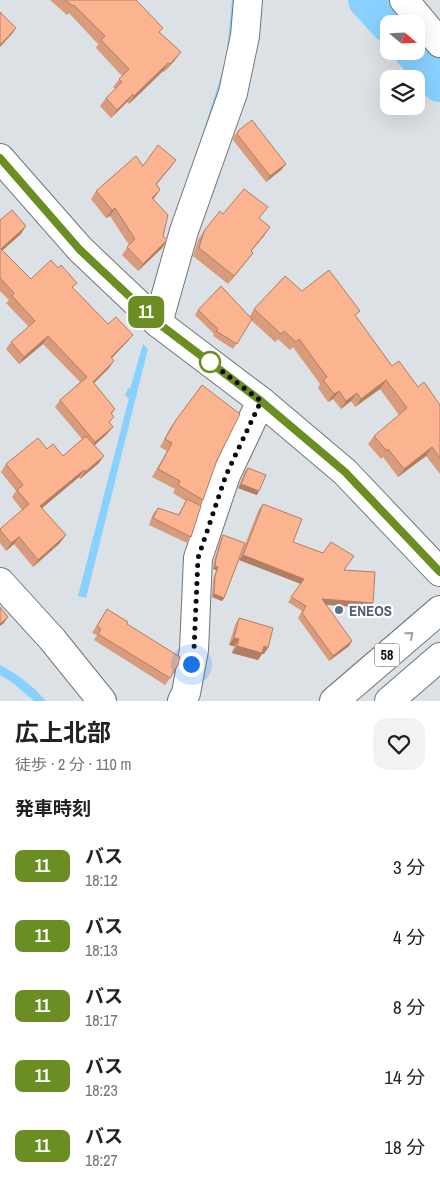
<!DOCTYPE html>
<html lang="ja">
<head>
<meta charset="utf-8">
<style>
  :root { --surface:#fff; --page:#f2f2f2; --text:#222; --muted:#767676 }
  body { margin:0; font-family:"Archivo Narrow","Noto Sans JP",sans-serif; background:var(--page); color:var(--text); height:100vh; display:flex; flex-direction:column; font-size:19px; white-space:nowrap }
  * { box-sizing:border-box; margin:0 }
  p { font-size:16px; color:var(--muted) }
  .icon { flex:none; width:28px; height:28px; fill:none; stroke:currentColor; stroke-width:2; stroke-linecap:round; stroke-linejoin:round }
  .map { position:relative; height:701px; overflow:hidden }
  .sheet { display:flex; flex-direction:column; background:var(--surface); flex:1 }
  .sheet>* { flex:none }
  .badge { padding:0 10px; border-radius:8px; font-size:18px; line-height:32px }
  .needle { width:32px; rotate:109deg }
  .buttons { position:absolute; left:380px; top:15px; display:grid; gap:10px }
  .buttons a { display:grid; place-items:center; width:45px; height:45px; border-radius:10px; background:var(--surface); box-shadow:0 5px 20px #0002; font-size:25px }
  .you { position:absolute; width:25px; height:25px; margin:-12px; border:4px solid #fff; border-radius:50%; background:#1a73e8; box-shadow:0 0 0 8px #1a73e833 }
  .map>.badge { position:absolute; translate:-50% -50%; box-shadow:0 0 0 2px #fff }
  h2 { padding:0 15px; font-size:19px; line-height:45px }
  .round { display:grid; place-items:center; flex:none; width:52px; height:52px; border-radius:15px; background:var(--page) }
  .overview { display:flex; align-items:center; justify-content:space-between; height:85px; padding:0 15px }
  h1 { font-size:24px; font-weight:700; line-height:38px }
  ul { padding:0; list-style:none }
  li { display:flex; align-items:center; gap:15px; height:70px; padding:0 15px }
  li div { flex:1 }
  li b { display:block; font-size:19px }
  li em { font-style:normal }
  li .badge { min-width:55px; font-weight:700; text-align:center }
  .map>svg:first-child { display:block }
  .water { fill:#88d1fe }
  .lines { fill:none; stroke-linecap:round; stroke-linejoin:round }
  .river { stroke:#88d1fe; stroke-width:38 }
  .minor-casing { stroke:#717578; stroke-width:30 }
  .major-casing { stroke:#717578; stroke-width:30 }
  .minor { stroke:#fff; stroke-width:28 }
  .major { stroke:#fff; stroke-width:28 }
  .wall { fill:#d89b7b }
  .shaded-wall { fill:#b07e64 }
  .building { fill:#fbb48f; stroke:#b07e64 }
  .oneway { stroke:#9d9d9e }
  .line-casing { stroke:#fff; stroke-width:11 }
  .line { stroke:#6b8e23; stroke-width:8 }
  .walk { stroke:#0a0b0d; stroke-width:5; stroke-dasharray:0 9 }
  .stop-dot { fill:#fff; stroke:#6b8e23; stroke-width:2.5 }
  .service-dot { fill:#5c6f8a; stroke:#fff; stroke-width:2 }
  .labels { text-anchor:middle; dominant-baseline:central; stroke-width:4.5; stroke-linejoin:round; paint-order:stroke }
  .shield { fill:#fff; stroke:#545456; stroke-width:1 }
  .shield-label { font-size:14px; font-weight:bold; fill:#0a0b0d }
  .service-label { font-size:15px; font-weight:bold; fill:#4e5e75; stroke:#fff; text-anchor:start }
</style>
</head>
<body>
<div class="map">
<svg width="440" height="701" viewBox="0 0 440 701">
  <rect width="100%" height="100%" fill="#dce1e5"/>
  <g class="water">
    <path d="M232,0H238L233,52L160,286L155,284L226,60Z"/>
    <path d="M143,344L148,349L86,598L78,596L129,398L125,396L128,388L130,389Z"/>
    <path d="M0,665C19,675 32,685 46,701H34L13,683L0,675Z"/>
  </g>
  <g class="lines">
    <g class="river">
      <path d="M367,0L389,24"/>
      <path d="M413,51L440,83"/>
    </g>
    <g class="minor-casing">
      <g id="minor">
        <path d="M404,0L440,43"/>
        <path d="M158,323L184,231L233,93L245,36L248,0"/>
        <path d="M0,582L52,639L102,701"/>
        <path d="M182,701L186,693L194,650L198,558L226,475L261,401"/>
      </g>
    </g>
    <g class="major-casing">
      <g id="major">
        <path d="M0,158L80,249L158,323L261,401L345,472L440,572"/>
        <path d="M334,701L440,610"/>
        <path d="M389,701L440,657"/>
      </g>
    </g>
    <use href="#minor" class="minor"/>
    <use href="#major" class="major"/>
  </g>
  <g class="wall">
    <path d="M50,0H136L160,32L175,60L164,72L163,71L129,104L127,102L111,118L100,106L106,98L115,89L113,87L122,76L96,48L98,44L69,13L67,15Z"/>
    <path d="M239,130L286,164L281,170L266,182L233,140L234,136Z"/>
    <path d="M176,160L157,184L160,190L153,199L163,236L167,240L162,248L138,271L122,255L129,245L110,216L106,218L91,199L96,191L143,166Z"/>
    <path d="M223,214L260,219L270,227L251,252L253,253L246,262L228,284L193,256L198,240L204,231Z"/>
    <path d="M0,220L21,234L2,251L31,279L73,288L108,324L133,335L127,342L112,358L109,368L94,383L115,409L112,414L107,434L95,445L99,463L80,479L79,477L42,508L60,543L33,567L14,544L6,551L0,543V529L22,510L12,497L16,491L1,472L6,464L47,449L63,456L82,439L55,407L60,400L80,382L43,344L19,364L6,349L11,342L29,327L6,303L9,300L0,291Z"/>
    <path d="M302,291L356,317L392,366L440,405V474L426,456L398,477L383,457L381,459L368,444L374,436L399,415L380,389L355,407L351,401L341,409L333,399L328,402L318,388L320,384L293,347L290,350L278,339L275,342L251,320L233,349L213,336L214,334L195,315L198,310L250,316L254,309Z"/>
    <path d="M202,385L203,500L199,505L191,537L187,543L149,525L153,514L158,508L178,515L186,501L173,493L175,489L152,477L167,451L160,447L170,428Z"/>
    <path d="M248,468L257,495L238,488L245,471Z"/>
    <path d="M263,504L293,542L344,570L373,603L369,608L326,605L352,641L349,646L329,661L298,618L302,611L288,602L301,584L239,560L259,509Z"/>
    <path d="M223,535L224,598L222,601L212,597L213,580L216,570L213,569L214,561L221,538Z"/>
    <path d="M107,609L127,624L170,678L165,685L94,640L97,635L92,633Z"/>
    <path d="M239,618L264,654H262L258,660L232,653L234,646L229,645L235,625Z"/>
  </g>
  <g class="shaded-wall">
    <path d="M16,28L12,34L0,47V45Z"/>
    <path d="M181,52L175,60L164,72L170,64Z"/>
    <path d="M168,63L163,71L129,104L134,96Z"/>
    <path d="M133,94L127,102L111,118L117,110Z"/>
    <path d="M176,160L170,168L151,191L156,184Z"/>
    <path d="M286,164L281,170L266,182L270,176Z"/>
    <path d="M160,190L155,197L146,206L152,198Z"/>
    <path d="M115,208L110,216L106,218L112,210Z"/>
    <path d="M26,226L21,234L0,252V250Z"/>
    <path d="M270,227L264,236L244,260L251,251Z"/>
    <path d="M167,240L162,248L138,271L143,264Z"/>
    <path d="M253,253L246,262L228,284L234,276Z"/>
    <path d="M133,335L127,342L106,364L111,357Z"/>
    <path d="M48,336L43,344L19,364L24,357Z"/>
    <path d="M114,361L109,368L88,389L93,382Z"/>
    <path d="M386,380L380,389L355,407L361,399Z"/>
    <path d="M339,391L333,399L328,402L334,394Z"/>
    <path d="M357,393L351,401L341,409L346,401Z"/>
    <path d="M113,427L107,434L90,449L95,442Z"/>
    <path d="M432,447L426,456L398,477L404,469Z"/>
    <path d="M104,456L99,463L80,479L85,472Z"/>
    <path d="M84,470L79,477L35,514L40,506Z"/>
    <path d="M241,484L259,491L257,495L238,488Z"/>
    <path d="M66,535L60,543L33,567L38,560Z"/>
    <path d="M19,537L14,544L6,551L11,543Z"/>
    <path d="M243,555L304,579L301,584L239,560Z"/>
    <path d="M215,566L218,567L216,570L213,569Z"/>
    <path d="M214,594L224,598L222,601L212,597Z"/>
    <path d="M322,599L373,603L369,608L318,604Z"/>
    <path d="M8,617L4,623L0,626V624Z"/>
    <path d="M234,638L239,639L234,646L229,645Z"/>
    <path d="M352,641L349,646L329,661L333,656Z"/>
    <path d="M237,646H264L268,648L264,654H262L258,660L232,653Z"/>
  </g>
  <g class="building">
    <path d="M65,0H136L163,28L159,32L181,52L170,64L168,63L134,96L133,94L117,110L106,98L122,82L119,79L129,69L101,40L105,36L74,5L73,6Z"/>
    <path d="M0,12L16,28L0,45Z"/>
    <path d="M252,120L286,164L270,176L237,134L239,130Z"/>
    <path d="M158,145L176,160L156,184L160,190L152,198L168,215L163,236L167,240L143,264L127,247L135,239L115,208L112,210L96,191L136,156L143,166Z"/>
    <path d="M244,189L268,207L259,218L270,227L251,251L253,253L234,276L199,248L204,231L220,211L223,214Z"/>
    <path d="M12,210L26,226L1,249L31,279L51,260L58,268L61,265L77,283L72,287L108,324L116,317L133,335L111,357L114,361L93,382L115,409L111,413L114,417L109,422L113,427L95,442L60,400L87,377L48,336L24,357L11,342L35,321L12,296L14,293L0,278V220Z"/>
    <path d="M329,270L360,311L355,315L392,366L399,361L418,387L424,382L440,405V458L432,447L404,469L388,449L387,451L374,436L407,408L386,380L361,399L357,393L346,401L339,391L334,394L323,380L327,377L299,339L296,342L284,331L281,334L254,309L285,276L302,291Z"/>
    <path d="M221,286L252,319L237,344L216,331L218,329L198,310Z"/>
    <path d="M202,385L240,414L217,460L203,500L178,485L180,481L158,469L172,443L165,439L176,420Z"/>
    <path d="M86,436L104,456L85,472L84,470L40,506L66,535L38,560L19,537L11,543L0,530V529L29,504L17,490L23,485L6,464L38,438L47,449L53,444L63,456Z"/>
    <path d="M248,468L266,475L259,491L241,484Z"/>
    <path d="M187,499L201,506L191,537L153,518L158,508L179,515Z"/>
    <path d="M263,504L302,519L293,542L323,553L331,542L354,556L344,570L375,572L373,603L322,599L352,641L333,656L302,613L306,606L291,597L304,579L243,555Z"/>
    <path d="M223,535L245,543L224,598L214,594L215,576L218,567L215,566L216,558Z"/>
    <path d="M0,607L8,617L0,624Z"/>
    <path d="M107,609L128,622L127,624L180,657L179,663L170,678L98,634L101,629L97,626Z"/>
    <path d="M239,618L273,628L268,648L264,646L262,653L237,646L239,639L234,638Z"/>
  </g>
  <defs><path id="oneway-chevron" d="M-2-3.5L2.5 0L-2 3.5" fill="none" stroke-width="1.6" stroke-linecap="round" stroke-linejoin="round" transform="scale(1.25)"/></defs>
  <use class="oneway" href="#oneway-chevron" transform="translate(410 635) rotate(-41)"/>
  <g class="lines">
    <g class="line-casing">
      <path id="line" d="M0,158L80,250L158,323L261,401L345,472L440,572"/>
    </g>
    <use href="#line" class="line"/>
    <path class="walk" d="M191,664L194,650L198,558L226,475L261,401L210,362"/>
  </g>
  <circle class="stop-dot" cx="210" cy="362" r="10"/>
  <circle class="service-dot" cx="339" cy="610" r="5"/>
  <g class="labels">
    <rect class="shield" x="374.5" y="643.5" width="25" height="23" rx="4"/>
    <g class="shield-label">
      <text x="387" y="655">58</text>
    </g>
    <g class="service-label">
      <text x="349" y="610">ENEOS</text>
    </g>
  </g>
</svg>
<div class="buttons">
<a><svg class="needle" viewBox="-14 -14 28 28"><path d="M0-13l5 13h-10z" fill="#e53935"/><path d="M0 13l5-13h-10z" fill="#767676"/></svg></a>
<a><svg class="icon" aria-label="layers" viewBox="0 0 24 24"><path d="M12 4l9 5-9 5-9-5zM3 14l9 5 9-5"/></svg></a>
</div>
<div class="you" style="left:191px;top:664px"></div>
<b class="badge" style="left:146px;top:312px;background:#6b8e23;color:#fff">11</b>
</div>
<section class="sheet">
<div class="overview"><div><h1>広上北部</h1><p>徒歩 · 2 分 · 110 m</p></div><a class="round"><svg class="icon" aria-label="heart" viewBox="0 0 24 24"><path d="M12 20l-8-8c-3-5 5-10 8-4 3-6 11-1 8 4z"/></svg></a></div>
<h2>発車時刻</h2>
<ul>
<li><span class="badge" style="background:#6b8e23;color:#fff">11</span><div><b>バス</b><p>18:12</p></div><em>3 分</em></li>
<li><span class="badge" style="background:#6b8e23;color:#fff">11</span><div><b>バス</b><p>18:13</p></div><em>4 分</em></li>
<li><span class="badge" style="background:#6b8e23;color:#fff">11</span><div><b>バス</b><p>18:17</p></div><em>8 分</em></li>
<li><span class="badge" style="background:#6b8e23;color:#fff">11</span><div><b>バス</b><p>18:23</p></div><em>14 分</em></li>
<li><span class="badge" style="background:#6b8e23;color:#fff">11</span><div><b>バス</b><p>18:27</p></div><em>18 分</em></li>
</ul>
</section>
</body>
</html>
